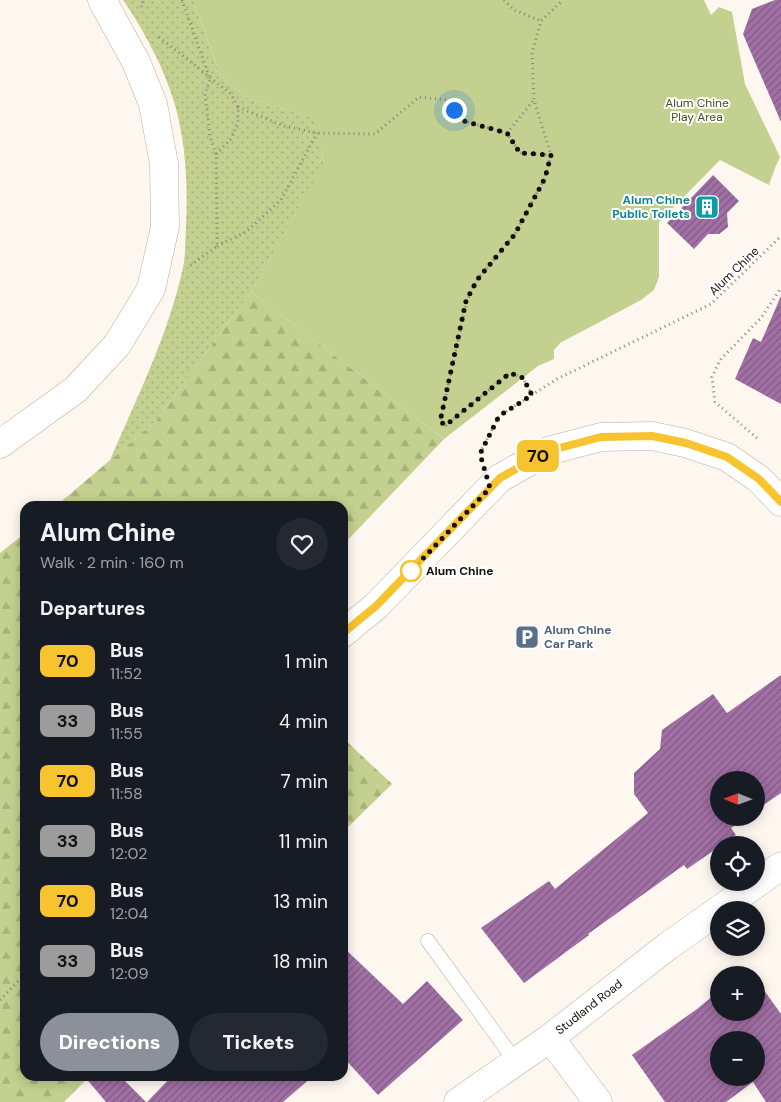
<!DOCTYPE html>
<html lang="en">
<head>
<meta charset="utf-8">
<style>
  :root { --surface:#171b24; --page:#242831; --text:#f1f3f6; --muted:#9ea1a6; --accent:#8c9099 }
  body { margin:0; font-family:"DM Sans",sans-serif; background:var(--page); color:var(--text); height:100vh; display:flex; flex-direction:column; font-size:19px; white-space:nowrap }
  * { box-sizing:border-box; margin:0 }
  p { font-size:16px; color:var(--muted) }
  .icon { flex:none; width:28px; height:28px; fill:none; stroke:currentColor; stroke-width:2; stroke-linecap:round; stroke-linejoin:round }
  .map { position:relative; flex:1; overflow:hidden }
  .side { position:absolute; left:20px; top:501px; width:328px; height:580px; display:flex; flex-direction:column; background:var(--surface); border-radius:15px; box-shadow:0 2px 12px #0003 }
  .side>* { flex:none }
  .badge { padding:0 10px; border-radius:8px; font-size:18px; line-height:32px }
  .needle { width:32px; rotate:271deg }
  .buttons { position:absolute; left:710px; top:771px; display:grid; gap:10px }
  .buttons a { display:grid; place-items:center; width:55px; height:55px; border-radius:50%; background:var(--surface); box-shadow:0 2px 12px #0003; font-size:25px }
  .you { position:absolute; width:25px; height:25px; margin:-12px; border:4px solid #fff; border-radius:50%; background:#1a73e8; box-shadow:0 0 0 8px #1a73e833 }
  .map>.badge { position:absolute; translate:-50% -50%; box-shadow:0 0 0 2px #fff }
  h2 { padding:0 20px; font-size:19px; line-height:45px }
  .round { display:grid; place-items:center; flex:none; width:52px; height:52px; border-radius:26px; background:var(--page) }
  .head { display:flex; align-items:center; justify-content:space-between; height:85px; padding:0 20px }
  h1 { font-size:24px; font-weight:800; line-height:38px }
  .button { display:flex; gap:10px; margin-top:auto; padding:10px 20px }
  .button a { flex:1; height:58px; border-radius:30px; background:var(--accent); color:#fff; font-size:20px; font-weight:800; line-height:58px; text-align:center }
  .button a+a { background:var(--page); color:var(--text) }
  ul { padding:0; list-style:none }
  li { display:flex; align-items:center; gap:15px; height:60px; padding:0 20px }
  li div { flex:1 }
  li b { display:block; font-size:19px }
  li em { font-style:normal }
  li .badge { min-width:55px; font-weight:700; text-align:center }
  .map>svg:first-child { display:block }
  .grass { fill:url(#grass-dots) }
  .forest { fill:url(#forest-firs) }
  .green { fill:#c3d08f }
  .building { fill:url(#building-hatch); fill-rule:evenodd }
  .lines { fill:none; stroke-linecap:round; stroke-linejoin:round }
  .lane-casing { stroke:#bdae9c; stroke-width:15 }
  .street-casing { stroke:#bdae9c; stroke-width:29 }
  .path { stroke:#88827b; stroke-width:3; stroke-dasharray:1 4; stroke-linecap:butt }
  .lane { stroke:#fff; stroke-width:14 }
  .street { stroke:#fff; stroke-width:28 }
  .line-casing { stroke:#fff; stroke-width:11 }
  .line { stroke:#f7c32f; stroke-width:8 }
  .walk { stroke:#130e08; stroke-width:5; stroke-dasharray:0 9 }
  .stop-dot { fill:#fff; stroke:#f7c32f; stroke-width:2.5 }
  .labels { text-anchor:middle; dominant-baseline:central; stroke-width:4; stroke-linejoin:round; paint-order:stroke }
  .park-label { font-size:12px; fill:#464e1a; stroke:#fff }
  .culture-label { font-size:12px; font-weight:bold; fill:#0d838f; stroke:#fff; text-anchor:end }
  .street-label { font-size:12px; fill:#130e08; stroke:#fff }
  .stop-label { font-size:12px; font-weight:bold; fill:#130e08; stroke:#fff; text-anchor:start }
  .service-label { font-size:12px; font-weight:bold; fill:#4e5e75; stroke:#fff; text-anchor:start }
</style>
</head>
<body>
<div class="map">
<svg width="781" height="1102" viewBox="0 0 781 1102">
  <defs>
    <pattern id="grass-dots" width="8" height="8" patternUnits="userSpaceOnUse" patternTransform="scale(1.25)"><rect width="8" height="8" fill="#c3d08f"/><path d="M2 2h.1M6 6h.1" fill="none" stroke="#a7b17a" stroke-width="1.8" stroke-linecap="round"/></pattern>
    <pattern id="forest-firs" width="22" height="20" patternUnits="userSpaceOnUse" patternTransform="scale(1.25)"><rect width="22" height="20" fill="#c3d08f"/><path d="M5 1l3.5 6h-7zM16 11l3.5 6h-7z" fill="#a7b17a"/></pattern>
    <pattern id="building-hatch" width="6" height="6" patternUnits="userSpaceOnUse" patternTransform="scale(1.25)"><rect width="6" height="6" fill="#a170a4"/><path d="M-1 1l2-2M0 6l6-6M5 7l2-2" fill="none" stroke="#825a84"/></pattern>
  </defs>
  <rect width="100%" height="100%" fill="#fef7f0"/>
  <path class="grass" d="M123,0H193L221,77L249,99L314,118L324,164L251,292L156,421L110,460C137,398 167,337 182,272C186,257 185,241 186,226C188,186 186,144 175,105C165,70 144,30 123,0Z"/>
  <g class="forest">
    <path d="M251,292L444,439L343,545L342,506H56L156,421Z"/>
    <path d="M25,533V1076H90L64,1102H0V553Z"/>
    <path d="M343,738L392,784L343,832H342Z"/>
  </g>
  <path class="green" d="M193,0H704L711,15L719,7L732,12L745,84L780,157L775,168L769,185L720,160L659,222V277L654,290L641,300L560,343L554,350V359L538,366L444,439L251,292L324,163L313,118L249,99L221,77Z"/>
  <g class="building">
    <path d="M775,0H781V122L743,34L752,9Z"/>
    <path d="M713,175L739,201L727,213L728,227L719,234H708L694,249L667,223Z"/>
    <path d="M781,296V404L735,379L753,338L761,342Z"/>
    <path d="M781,675V793L756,810V780H719V818H746L731,828L736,835L721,845H719V847L687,869L684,865L588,934L589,935L524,983L481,928L549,881L555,889L648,813L634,794V773L660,749L662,730L713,694L727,713Z"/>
    <path d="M342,946L403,1004L427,981L463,1020L378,1095L342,1056Z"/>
    <path d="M756,979L781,1014V1102H766L753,1082L726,1102H665L632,1055L697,1009L719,991V1012H756ZM719,1040H756V1078H719Z"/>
    <path d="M84,1076H120L146,1102H106Z"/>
    <path d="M172,1076H313L283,1102H147Z"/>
  </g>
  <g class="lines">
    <g class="lane-casing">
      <path id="lane" d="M428,941L516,1062"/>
    </g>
    <g class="street-casing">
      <g id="street">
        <path d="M0,444L75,390L117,345L151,289L165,227L164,164L153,104L136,62L102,0"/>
        <path d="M342,634L376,606L500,478L548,451L601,437L652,436L685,443L727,457L759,479L781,502"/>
        <path d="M719,910L781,866"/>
        <path d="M550,1038L598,1102"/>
        <path d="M458,1102L550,1038L668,946L719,910"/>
      </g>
    </g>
    <g class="path">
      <path d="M182,0L210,79L205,94L210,137L216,154"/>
      <path d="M504,0L514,10L541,21"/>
      <path d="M141,7L144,0"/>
      <path d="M159,37L231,94L238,107V122L231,139L216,154L217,246L188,267"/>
      <path d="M238,107L284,126L317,133L375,134L419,97L449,100L460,120L507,133L520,153L551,155"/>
      <path d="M507,133L533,101"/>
      <path d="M217,246L246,232L281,200L317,133"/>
      <path d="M532,395L523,378L510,373L446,425L440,422L467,301L477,280L515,234L545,178L551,155L534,100L532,53L541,21L563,0"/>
      <path d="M757,438L715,402L712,377L720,360L761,318L781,288"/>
      <path d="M480,453L499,416L557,379L711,304L781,236"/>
      <path d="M0,1000L25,974"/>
    </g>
    <use href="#lane" class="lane"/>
    <use href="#street" class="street"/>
  </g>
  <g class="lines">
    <g class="line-casing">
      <path id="line" d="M342,634L376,606L500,478L548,451L601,437L652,436L686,443L727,457L759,479L781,502"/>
    </g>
    <use href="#line" class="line"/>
    <path class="walk" d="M411,571L490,488L480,454L499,416L532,395L523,378L510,373L446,425L440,422L466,301L477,280L515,234L545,178L551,155L520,153L507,133L460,120L454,110"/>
  </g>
  <defs>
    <g id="building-square" transform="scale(1.25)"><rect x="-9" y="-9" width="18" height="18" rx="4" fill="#0f9aa8" stroke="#fff"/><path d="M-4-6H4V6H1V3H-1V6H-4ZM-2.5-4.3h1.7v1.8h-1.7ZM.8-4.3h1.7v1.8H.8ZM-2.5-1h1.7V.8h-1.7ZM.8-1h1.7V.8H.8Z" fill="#fff"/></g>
    <g id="parking-square" transform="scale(1.25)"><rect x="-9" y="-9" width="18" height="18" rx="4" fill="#5c6f8a" stroke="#fff"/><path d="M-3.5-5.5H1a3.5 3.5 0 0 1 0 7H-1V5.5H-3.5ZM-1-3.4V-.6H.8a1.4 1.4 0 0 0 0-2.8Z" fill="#fff"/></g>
  </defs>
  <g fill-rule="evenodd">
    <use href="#building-square" x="707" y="207"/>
    <use href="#parking-square" x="527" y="637"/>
  </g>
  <circle class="stop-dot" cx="411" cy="571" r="10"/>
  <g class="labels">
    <g class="park-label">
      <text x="697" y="103">Alum Chine<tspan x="697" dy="14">Play Area</tspan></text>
    </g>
    <g class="culture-label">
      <text x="690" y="200">Alum Chine<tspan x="690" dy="14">Public Toilets</tspan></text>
    </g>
    <g class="street-label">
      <text transform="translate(734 271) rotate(-44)">Alum Chine</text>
      <text transform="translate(589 1007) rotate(-38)">Studland Road</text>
    </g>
    <g class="stop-label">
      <text x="426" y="571">Alum Chine</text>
    </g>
    <g class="service-label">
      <text x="544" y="630">Alum Chine<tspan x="544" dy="14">Car Park</tspan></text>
    </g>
  </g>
</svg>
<div class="buttons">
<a><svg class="needle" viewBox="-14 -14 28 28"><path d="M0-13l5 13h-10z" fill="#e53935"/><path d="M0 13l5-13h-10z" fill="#9ea1a6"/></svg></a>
<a><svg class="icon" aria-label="locate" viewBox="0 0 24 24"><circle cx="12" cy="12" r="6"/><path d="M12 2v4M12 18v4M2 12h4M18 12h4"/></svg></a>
<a><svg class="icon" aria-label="layers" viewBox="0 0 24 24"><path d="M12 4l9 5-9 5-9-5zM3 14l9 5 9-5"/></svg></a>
<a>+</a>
<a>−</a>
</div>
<div class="you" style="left:454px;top:110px"></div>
<b class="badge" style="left:538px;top:456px;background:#f7c32f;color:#111">70</b>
<section class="side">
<div class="head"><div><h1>Alum Chine</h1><p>Walk · 2 min · 160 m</p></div><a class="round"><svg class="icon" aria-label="heart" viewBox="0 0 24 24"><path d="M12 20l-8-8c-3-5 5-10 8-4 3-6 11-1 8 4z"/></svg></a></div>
<h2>Departures</h2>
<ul>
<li><span class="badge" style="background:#f7c32f;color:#111">70</span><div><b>Bus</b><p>11:52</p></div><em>1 min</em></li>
<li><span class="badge" style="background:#9d9c9c;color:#111">33</span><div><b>Bus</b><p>11:55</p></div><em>4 min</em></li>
<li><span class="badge" style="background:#f7c32f;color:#111">70</span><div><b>Bus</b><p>11:58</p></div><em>7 min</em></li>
<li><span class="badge" style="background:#9d9c9c;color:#111">33</span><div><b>Bus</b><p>12:02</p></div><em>11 min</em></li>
<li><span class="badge" style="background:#f7c32f;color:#111">70</span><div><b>Bus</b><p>12:04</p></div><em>13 min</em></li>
<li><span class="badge" style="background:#9d9c9c;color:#111">33</span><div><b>Bus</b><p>12:09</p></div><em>18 min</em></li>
</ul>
<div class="button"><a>Directions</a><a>Tickets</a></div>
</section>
</div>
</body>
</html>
